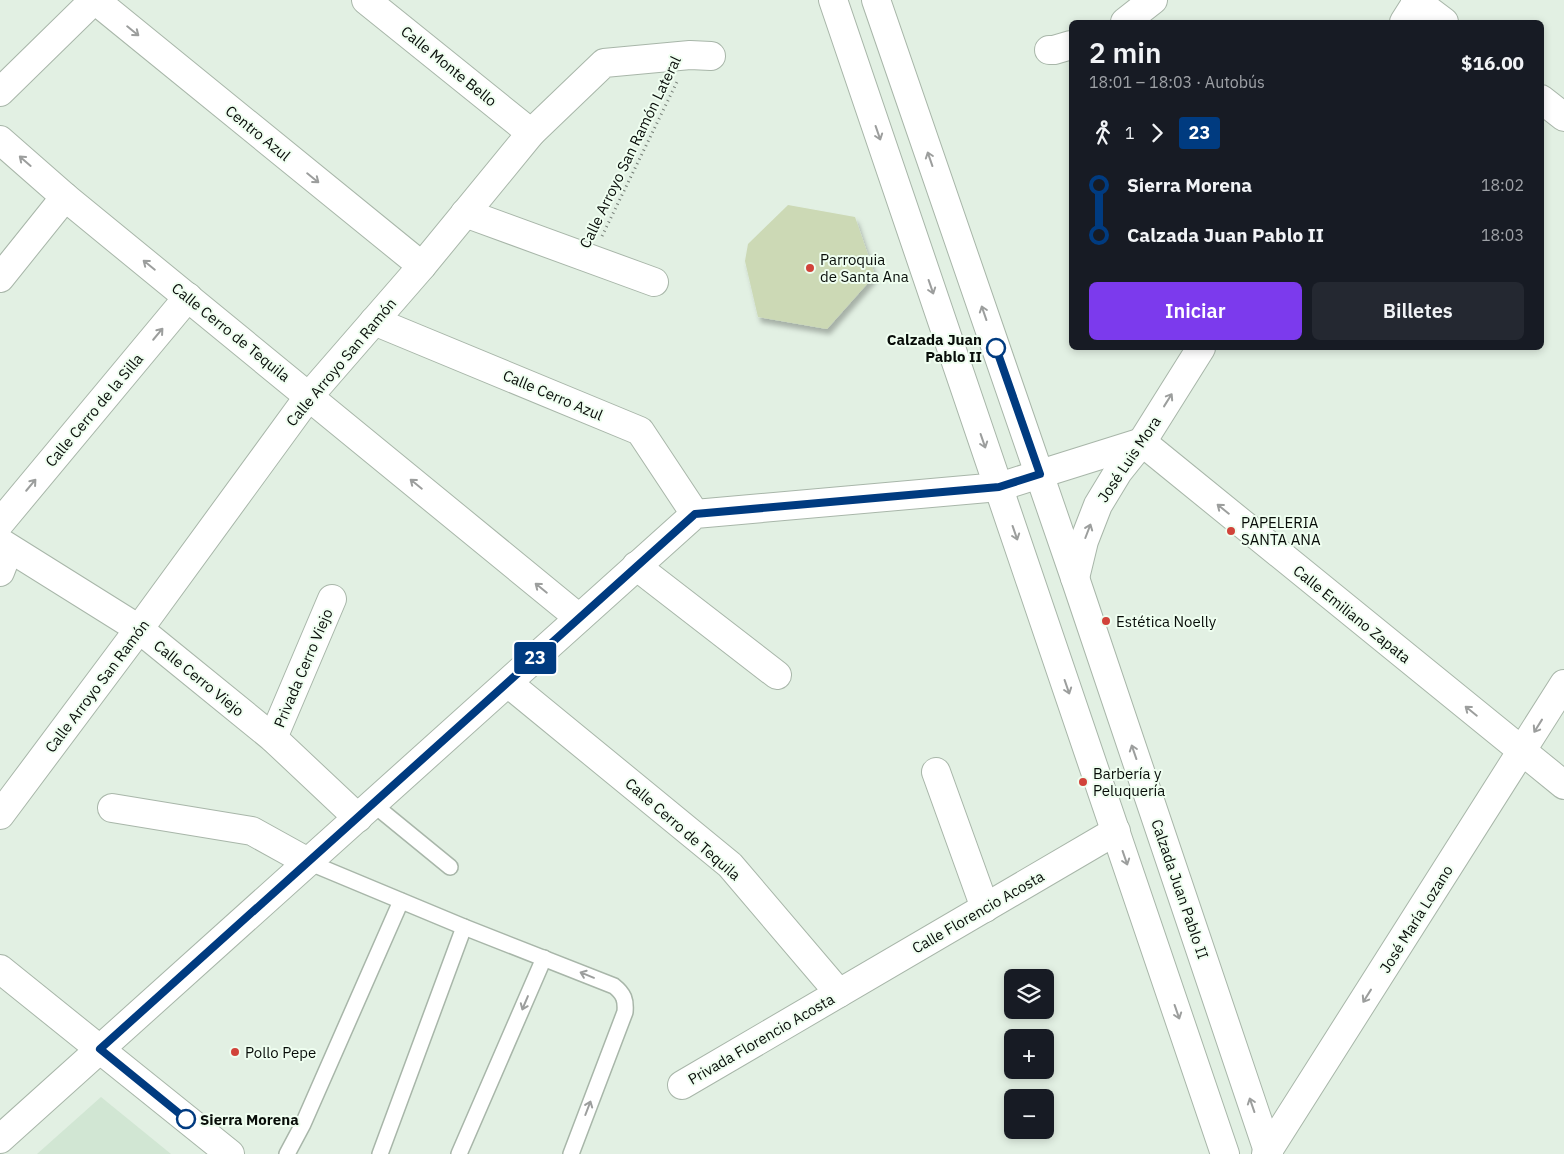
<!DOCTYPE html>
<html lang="es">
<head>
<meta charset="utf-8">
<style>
  :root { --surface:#171b24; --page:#242831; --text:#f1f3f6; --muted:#9ea1a6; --accent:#7c3aed }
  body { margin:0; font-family:"IBM Plex Sans",sans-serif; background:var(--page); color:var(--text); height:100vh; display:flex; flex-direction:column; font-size:19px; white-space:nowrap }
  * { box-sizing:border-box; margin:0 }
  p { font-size:16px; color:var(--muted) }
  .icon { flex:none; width:28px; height:28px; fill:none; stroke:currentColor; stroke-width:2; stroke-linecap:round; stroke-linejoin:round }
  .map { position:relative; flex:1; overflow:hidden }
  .side { position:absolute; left:1069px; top:20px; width:475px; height:330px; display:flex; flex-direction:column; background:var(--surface); border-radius:8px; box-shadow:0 2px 8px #0003 }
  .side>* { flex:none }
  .badge { padding:0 10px; border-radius:4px; font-size:18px; line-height:32px }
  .buttons { position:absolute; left:1004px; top:969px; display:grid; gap:10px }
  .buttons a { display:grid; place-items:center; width:50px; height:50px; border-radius:8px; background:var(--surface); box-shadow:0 2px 8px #0003; font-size:25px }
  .map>.badge { position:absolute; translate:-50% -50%; box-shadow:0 0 0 2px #fff }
  .legs { display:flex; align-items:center; gap:8px; height:55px; padding:0 20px; font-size:16px }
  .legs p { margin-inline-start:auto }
  .headline { display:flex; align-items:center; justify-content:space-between; height:85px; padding:0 20px }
  h1 { font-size:28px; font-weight:600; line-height:38px }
  .button { display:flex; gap:10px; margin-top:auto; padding:10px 20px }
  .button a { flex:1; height:58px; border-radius:8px; background:var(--accent); color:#fff; font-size:20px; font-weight:600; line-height:58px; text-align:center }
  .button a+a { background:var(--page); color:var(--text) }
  ul { padding:0 20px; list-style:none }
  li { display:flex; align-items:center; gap:18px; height:50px; font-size:19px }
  li i { display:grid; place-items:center; width:8px; height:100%; margin:0 6px; background:currentColor }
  li i::after { content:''; width:12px; height:12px; margin:-6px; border:4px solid; border-radius:50%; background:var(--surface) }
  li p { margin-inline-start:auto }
  li:first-child i { background:linear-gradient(#0000 50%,currentColor 0) }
  li:last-child i { background:linear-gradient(currentColor 50%,#0000 0) }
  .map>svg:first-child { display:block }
  .built { fill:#d1e6d3 }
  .building { fill:#ccd9b5; filter:url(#shadow) }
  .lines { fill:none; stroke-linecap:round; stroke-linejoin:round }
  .lane-casing { stroke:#a8b6a9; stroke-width:18 }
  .street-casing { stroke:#a8b6a9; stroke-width:30 }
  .secondary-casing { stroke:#a8b6a9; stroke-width:30 }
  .path { stroke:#747d75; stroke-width:3; stroke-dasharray:1 4; stroke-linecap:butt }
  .lane { stroke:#fff; stroke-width:15 }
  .street { stroke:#fff; stroke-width:28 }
  .secondary { stroke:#fff; stroke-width:28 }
  .oneway { stroke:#9c9e9d }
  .line-1-casing { stroke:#fff; stroke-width:11 }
  .line-1 { stroke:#003b80; stroke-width:8 }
  .poi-dot { fill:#d1433a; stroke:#effef0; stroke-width:2 }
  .stop-1-dot { fill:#fff; stroke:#003b80; stroke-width:2.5 }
  .labels { text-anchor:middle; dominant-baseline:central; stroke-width:4; stroke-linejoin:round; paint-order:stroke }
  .street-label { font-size:15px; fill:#080d09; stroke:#effef0 }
  .poi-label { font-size:15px; fill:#080d09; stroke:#effef0; text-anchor:start }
  .stop-label { font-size:15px; font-weight:bold; fill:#080d09; stroke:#effef0; text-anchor:end }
</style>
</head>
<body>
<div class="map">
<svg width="1564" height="1154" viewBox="0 0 1564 1154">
  <defs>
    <filter id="shadow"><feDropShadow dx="3" dy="5.5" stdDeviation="2.5" flood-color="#0004"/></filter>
  </defs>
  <rect width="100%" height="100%" fill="#e2f0e3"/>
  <path class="built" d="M101,1097L171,1154H37Z"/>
  <path class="building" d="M788,205L855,217L875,275L827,329L758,317L745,261L748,244Z"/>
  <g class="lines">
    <g class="lane-casing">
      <g id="lane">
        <path d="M373,804L450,867"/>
        <path d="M308,862L464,927L614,986C624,994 626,1000 625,1012L571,1154"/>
        <path d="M287,1154L303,1124L401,901"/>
        <path d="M380,1154L464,927"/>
        <path d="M459,1154L544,958"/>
      </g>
    </g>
    <g class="street-casing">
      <g id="street">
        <path d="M95,0L422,266"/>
        <path d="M366,0L531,133"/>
        <path d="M1415,0L1444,22"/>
        <path d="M1125,22L1153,0"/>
        <path d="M1404,22L1418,0"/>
        <path d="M1049,50H1054L1071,45"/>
        <path d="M0,92L94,0"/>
        <path d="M1541,99L1564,117"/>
        <path d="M0,140L65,197L579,618"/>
        <path d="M465,213L654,282"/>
        <path d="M0,278L65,197"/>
        <path d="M374,321L640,431L695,514"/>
        <path d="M1142,442L1564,785"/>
        <path d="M1040,474L1142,442"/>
        <path d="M0,523L188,297"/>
        <path d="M0,542L139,629L273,738L358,818"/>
        <path d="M636,566L777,675"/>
        <path d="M0,572L9,549"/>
        <path d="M1075,578L1084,541L1098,505L1118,472L1142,442L1201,348"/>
        <path d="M508,683L730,865L839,993"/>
        <path d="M273,738L332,599"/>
        <path d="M936,772L985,908"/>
        <path d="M112,808L252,831L308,862"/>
        <path d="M0,815L139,629L309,396L422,266L531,133L604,63L690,55L711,56"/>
        <path d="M682,1085L1116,831"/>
        <path d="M1266,1154L1564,684"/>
      </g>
    </g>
    <g class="secondary-casing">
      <g id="secondary">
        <path d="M833,0L1225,1154"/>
        <path d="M876,0L1075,578L1269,1154"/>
        <path d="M0,969L230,1154"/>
        <path d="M0,1139L695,514L999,487L1040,474"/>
      </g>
    </g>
    <path class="path" d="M602,236L677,82"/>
    <use href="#lane" class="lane"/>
    <use href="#street" class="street"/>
    <use href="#secondary" class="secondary"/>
  </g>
  <defs><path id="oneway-shaft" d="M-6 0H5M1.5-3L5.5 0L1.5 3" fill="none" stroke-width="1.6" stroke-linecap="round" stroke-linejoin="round" transform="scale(1.25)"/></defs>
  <g class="oneway">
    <use href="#oneway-shaft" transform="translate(133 31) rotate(39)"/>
    <use href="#oneway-shaft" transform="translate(878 133) rotate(71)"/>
    <use href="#oneway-shaft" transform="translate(930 159) rotate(-109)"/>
    <use href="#oneway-shaft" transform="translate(25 161) rotate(-139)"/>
    <use href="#oneway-shaft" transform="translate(313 178) rotate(39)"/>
    <use href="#oneway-shaft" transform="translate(149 265) rotate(-141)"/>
    <use href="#oneway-shaft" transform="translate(931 287) rotate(71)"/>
    <use href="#oneway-shaft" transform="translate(984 313) rotate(-109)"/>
    <use href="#oneway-shaft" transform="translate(158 334) rotate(-50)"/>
    <use href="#oneway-shaft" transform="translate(1168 400) rotate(-58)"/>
    <use href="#oneway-shaft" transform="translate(983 441) rotate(71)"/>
    <use href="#oneway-shaft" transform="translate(416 484) rotate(-141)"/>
    <use href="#oneway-shaft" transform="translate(31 485) rotate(-50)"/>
    <use href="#oneway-shaft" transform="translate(1223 509) rotate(-141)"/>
    <use href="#oneway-shaft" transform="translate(1088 531) rotate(-69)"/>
    <use href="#oneway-shaft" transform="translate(1015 533) rotate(71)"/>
    <use href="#oneway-shaft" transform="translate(541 588) rotate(-141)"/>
    <use href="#oneway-shaft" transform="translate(1067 687) rotate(71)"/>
    <use href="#oneway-shaft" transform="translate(1471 711) rotate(-141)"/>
    <use href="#oneway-shaft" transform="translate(1538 726) rotate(122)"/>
    <use href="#oneway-shaft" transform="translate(1134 752) rotate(-109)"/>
    <use href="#oneway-shaft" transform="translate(1125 858) rotate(71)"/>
    <use href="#oneway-shaft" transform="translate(587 975) rotate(-158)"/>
    <use href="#oneway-shaft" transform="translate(1367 996) rotate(122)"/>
    <use href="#oneway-shaft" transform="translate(525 1003) rotate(113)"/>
    <use href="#oneway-shaft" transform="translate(1177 1012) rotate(71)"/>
    <use href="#oneway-shaft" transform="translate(1252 1105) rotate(-109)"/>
    <use href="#oneway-shaft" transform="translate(588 1108) rotate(-69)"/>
  </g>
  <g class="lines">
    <g class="line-1-casing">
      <path id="line-1" d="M186,1119L100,1049L695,514L999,487L1040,474L996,348"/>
    </g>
    <use href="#line-1" class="line-1"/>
  </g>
  <g class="poi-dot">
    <circle cx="810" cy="268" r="5"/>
    <circle cx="1231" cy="531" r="5"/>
    <circle cx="1106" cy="621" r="5"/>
    <circle cx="1083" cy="782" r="5"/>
    <circle cx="235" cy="1052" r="5"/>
  </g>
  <g class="stop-1-dot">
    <circle cx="996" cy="348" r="9"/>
    <circle cx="186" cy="1119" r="9"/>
  </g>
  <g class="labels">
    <g class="street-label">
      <text transform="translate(449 66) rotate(39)">Calle Monte Bello</text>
      <text transform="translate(258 133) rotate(39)">Centro Azul</text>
      <text transform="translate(630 152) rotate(-64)">Calle Arroyo San Ramón Lateral</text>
      <text transform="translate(231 332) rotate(39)">Calle Cerro de Tequila</text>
      <text transform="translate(341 362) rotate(-50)">Calle Arroyo San Ramón</text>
      <text transform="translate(553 395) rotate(23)">Calle Cerro Azul</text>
      <text transform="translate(94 410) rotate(-50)">Calle Cerro de la Silla</text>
      <text transform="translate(1129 459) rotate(-56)">José Luis Mora</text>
      <text transform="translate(1352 614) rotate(39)">Calle Emiliano Zapata</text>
      <text transform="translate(303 668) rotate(-67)">Privada Cerro Viejo</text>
      <text transform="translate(199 678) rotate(39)">Calle Cerro Viejo</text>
      <text transform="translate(97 686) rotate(-53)">Calle Arroyo San Ramón</text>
      <text transform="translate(683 829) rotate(41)">Calle Cerro de Tequila</text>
      <text transform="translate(1180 889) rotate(71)">Calzada Juan Pablo II</text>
      <text transform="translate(978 912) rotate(-30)">Calle Florencio Acosta</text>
      <text transform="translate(1416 919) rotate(-58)">José María Lozano</text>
      <text transform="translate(761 1039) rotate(-30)">Privada Florencio Acosta</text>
    </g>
    <g class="poi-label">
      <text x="820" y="259">Parroquia<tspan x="820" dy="17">de Santa Ana</tspan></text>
      <text x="1241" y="522">PAPELERIA<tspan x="1241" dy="17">SANTA ANA</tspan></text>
      <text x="1116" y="621">Estética Noelly</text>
      <text x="1093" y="773">Barbería y<tspan x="1093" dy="17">Peluquería</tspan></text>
      <text x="245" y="1052">Pollo Pepe</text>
    </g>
    <g class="stop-label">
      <text x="982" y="339">Calzada Juan<tspan x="982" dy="17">Pablo II</tspan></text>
      <text x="200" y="1119" text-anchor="start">Sierra Morena</text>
    </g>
  </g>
</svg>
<div class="buttons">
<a><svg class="icon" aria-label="layers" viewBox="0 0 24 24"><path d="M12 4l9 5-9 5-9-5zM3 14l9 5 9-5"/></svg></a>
<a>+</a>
<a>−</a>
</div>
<b class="badge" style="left:535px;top:658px;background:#003b80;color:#fff">23</b>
<section class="side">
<div class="headline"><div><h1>2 min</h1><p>18:01 – 18:03 · Autobús</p></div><b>$16.00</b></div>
<div class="legs"><svg class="icon" aria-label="walk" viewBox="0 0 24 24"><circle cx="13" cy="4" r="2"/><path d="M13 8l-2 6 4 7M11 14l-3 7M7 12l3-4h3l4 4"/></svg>1<svg class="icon" aria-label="forward" viewBox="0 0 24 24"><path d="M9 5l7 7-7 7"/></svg><b class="badge" style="background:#003b80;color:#fff">23</b></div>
<ul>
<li><i style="color:#003b80"></i><b>Sierra Morena</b><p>18:02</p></li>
<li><i style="color:#003b80"></i><b>Calzada Juan Pablo II</b><p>18:03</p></li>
</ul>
<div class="button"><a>Iniciar</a><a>Billetes</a></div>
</section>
</div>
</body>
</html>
